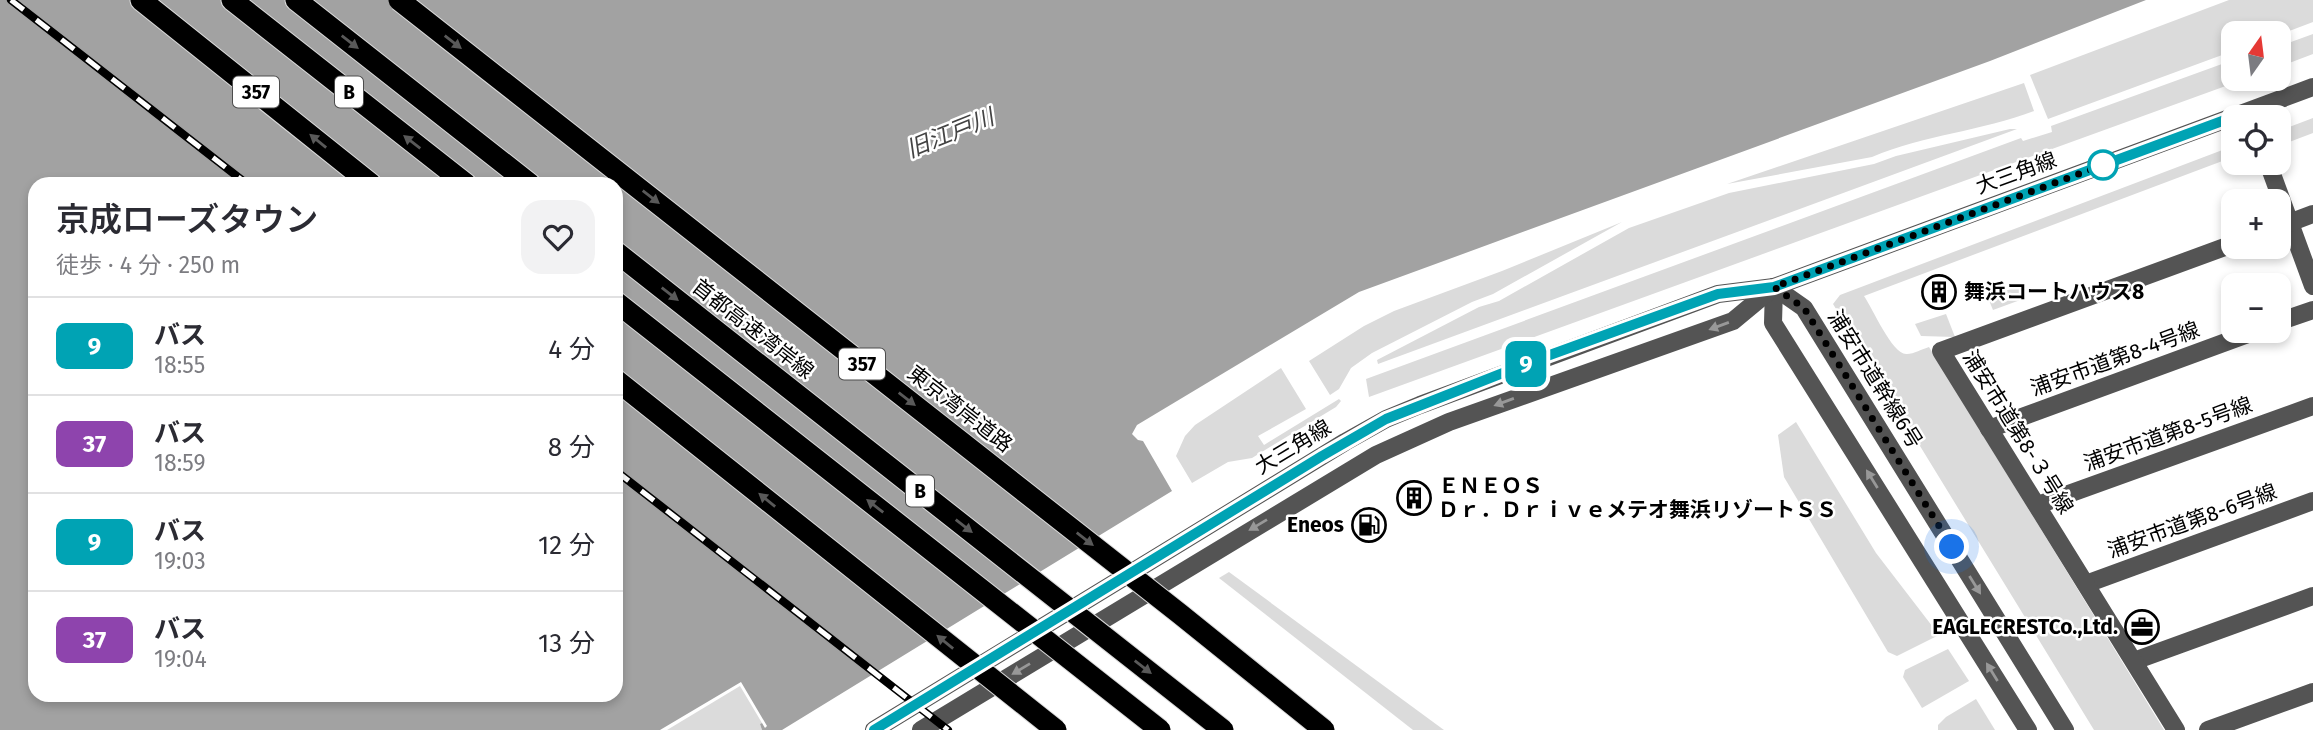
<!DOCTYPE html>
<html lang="ja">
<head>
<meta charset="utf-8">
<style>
  :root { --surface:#fff; --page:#f2f2f3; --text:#2b2b33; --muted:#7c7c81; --line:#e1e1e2 }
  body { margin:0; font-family:"Fira Sans","Noto Sans JP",sans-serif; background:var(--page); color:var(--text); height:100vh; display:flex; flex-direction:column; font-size:26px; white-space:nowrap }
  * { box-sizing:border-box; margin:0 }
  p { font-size:23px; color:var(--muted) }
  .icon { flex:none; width:38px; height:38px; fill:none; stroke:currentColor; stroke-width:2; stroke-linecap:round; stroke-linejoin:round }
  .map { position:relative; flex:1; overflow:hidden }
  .panel { position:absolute; left:28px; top:177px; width:595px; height:525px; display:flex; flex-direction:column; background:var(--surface); border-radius:21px; box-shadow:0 4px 10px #0003 }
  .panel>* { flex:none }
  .badge { padding:0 14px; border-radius:10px; font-size:24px; line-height:46px }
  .needle { width:46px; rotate:14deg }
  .tools { position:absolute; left:2221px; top:21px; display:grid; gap:14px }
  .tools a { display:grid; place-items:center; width:70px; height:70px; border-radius:14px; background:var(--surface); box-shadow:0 4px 10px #0003; font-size:35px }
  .you { position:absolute; width:35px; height:35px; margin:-18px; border:5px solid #fff; border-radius:50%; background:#1a73e8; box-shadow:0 0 0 10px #1a73e833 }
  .map>.badge { position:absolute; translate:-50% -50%; box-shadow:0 0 0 4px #fff }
  .round { display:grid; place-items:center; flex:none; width:74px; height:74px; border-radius:21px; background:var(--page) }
  .overview { display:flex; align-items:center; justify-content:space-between; height:119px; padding:0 28px }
  h1 { font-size:33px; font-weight:600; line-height:52px }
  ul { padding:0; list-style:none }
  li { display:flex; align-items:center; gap:21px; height:98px; padding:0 28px; border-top:2px solid var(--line) }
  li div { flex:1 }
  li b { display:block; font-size:26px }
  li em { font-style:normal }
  li .badge { min-width:77px; font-weight:700; text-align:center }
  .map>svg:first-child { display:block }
  .green { fill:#dbdbdb }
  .water { fill:#a2a2a2; fill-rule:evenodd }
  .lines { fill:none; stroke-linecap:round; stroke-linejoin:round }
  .highway-casing { stroke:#dbdbdb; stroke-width:23 }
  .minor { stroke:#545454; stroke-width:18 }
  .highway { stroke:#000; stroke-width:21 }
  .rail-casing { stroke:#000; stroke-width:8 }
  .rail { stroke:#fff; stroke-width:5; stroke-dasharray:16; stroke-linecap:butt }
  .highway-bridge-casing { stroke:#dbdbdb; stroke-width:23; stroke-linecap:butt }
  .highway-bridge { stroke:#000; stroke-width:21 }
  .oneway { fill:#595959 }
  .oneway2 { fill:#989898 }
  .line-casing { stroke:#fff; stroke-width:16 }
  .line { stroke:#00a3b4; stroke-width:10 }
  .walk { stroke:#000; stroke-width:7; stroke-dasharray:0 12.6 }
  .stop-dot { fill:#fff; stroke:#00a3b4; stroke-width:3.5 }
  .labels { text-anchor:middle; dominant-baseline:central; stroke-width:5; stroke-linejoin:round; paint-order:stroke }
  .shield { fill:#fff; stroke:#4c4c4c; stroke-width:2 }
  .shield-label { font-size:19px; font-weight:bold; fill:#000 }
  .street-label { font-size:21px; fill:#000; stroke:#fff }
  .poi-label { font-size:21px; font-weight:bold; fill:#000; stroke:#fff; text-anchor:start }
  .water-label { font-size:23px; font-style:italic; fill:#434343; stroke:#fff }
</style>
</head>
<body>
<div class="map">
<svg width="2313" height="730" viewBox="0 0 2313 730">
  <rect width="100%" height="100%" fill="#fff"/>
  <g class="green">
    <path d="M2229,0H2313V22L2279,35L2233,33V51L2048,119L2030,75Z"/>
    <path d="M2313,34V54L2279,67V44L2291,42Z"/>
    <path d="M2233,60V79H2245L1369,397L1366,379L2021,138L2023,141L2052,132L2051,126Z"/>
    <path d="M2024,83L2034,111C1982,131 1924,135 1872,157L1727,184Z"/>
    <path d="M2313,118V133L2279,146V131Z"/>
    <path d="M2010,129H2017L1378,364L1377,360L1479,307L1499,301L1629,228L1729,193L1874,164L1896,156Z"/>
    <path d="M2233,146V157L1864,296C1873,309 1893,356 1907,354C1914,354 1922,349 1929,347L2164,730H2094L1833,304L1840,295Z"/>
    <path d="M1622,222L1493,294L1472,302L1372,353L1351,368L1339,389L1330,395L1309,361L1364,326L1394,311L1502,271Z"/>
    <path d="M2023,284L2026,294L2023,299L1993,310L1988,298Z"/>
    <path d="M1946,314L1955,337L1921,336L1915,324Z"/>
    <path d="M1281,368L1306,409L1258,436L1264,445L1339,399L1341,401L1336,407L1252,458L1228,462L1192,483L1176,456L1185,436L1195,425Z"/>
    <path d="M1796,422L1876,553L1939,635L1897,656L1888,652L1784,477L1778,435Z"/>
    <path d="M1229,572L1444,730H1413L1219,578Z"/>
    <path d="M1948,649L1969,681L1922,708L1903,677L1905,670Z"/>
    <path d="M740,686L762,723L760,724L762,730H667Z"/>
    <path d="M1976,699L1995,730H1938V725L1946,717Z"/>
  </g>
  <path class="water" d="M0,0H2146L1990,61L1359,292L1137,425L1132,434L1138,440L1143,441L1172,491L782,730H762L760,724L762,723L765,728L767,726L741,682L660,730H0ZM35,184H616V695H35Z"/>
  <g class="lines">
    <g class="highway-casing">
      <g id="highway">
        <path d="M141,0L371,184"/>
        <path d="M232,0L466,184"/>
        <path d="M296,0L530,184"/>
      </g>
    </g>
    <g class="minor">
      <path d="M2268,163L2313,286"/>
      <path d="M2278,227L2313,214"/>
      <path d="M1774,287L1804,308L2065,730"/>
      <path d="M1774,287L1773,323L2028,730"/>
      <path d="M2278,322L2313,310"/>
      <path d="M1989,429L2256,331"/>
      <path d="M2038,505L2313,406"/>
      <path d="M2086,584L2313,501"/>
      <path d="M2134,661L2313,596"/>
      <path d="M874,730L1345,442L1386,419L1420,405L1718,294L1774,287L2313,87"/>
      <path d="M921,730L1376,455L1449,422L1733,321L1774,287"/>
      <path d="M2176,730L1941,351L2233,244"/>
      <path d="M2208,730L2313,692"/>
    </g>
    <use href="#highway" class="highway"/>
    <g class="rail-casing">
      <g id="rail">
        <path d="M11,0L247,184"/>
        <path d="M616,471L948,730"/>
      </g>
    </g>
    <use href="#rail" class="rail"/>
    <g class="highway-bridge-casing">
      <g id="highway-bridge">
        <path d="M399,0L1180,614L1324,730"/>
        <path d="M616,252L1223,730"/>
        <path d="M616,302L1160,730"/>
        <path d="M616,380L1056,730"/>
      </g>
    </g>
    <use href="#highway-bridge" class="highway-bridge"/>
  </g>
  <defs><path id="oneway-solid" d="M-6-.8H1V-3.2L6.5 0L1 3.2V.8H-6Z" transform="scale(1.75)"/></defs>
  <g class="oneway">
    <use href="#oneway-solid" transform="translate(350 42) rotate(38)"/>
    <use href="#oneway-solid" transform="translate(453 42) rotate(38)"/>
    <use href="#oneway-solid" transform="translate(318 141) rotate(-141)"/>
    <use href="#oneway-solid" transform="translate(412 142) rotate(-142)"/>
    <use href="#oneway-solid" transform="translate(651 197) rotate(38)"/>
    <use href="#oneway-solid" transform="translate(670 294) rotate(38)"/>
    <use href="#oneway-solid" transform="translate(907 399) rotate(38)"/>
    <use href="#oneway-solid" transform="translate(767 500) rotate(-141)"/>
    <use href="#oneway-solid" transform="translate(875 506) rotate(-142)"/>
    <use href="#oneway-solid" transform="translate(964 526) rotate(38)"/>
    <use href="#oneway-solid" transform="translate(1085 539) rotate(38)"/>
    <use href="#oneway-solid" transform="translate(945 642) rotate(-141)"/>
    <use href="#oneway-solid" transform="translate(1143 667) rotate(38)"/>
  </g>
  <g class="oneway2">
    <use href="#oneway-solid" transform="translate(1719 326) rotate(160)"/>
    <use href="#oneway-solid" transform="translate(1504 402) rotate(160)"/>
    <use href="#oneway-solid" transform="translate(1872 479) rotate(-122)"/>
    <use href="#oneway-solid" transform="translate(1258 525) rotate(149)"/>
    <use href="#oneway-solid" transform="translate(1975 585) rotate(58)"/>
    <use href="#oneway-solid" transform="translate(1021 669) rotate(149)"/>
    <use href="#oneway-solid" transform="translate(1992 672) rotate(-122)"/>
  </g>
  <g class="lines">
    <g class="line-casing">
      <path id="line" d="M874,730L1322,456L1386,419L1536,360L1718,294L1774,287L2233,117"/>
    </g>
    <use href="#line" class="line"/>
    <path class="walk" d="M1952,547L1804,308L1774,287L2103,165"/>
  </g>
  <defs>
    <g id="building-ring" transform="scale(1.75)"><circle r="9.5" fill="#fff" stroke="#000" stroke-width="1.5"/><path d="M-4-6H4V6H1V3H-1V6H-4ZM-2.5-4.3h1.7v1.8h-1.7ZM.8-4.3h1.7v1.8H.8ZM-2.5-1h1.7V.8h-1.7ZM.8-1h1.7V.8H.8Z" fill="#000"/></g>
    <g id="fuel-ring" transform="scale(1.75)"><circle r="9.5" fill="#fff" stroke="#000" stroke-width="1.5"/><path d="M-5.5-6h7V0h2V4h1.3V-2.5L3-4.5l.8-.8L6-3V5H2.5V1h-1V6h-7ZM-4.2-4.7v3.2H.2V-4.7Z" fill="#000"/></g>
    <g id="office-ring" transform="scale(1.75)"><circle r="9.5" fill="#fff" stroke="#000" stroke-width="1.5"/><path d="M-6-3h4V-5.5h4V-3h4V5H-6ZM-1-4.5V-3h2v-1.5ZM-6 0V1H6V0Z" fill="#000"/></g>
  </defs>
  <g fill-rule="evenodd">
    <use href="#building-ring" x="1939" y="292"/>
    <use href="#building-ring" x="1414" y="498"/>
    <use href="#fuel-ring" x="1369" y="525"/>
    <use href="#office-ring" x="2142" y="627"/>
  </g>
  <circle class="stop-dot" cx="2103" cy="165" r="14"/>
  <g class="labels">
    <g class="shield">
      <rect x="233" y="76.5" width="46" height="31" rx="5"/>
      <rect x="335" y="76.5" width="28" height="31" rx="5"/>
      <rect x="839" y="348.5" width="46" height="31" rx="5"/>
      <rect x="906" y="475.5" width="28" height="31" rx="5"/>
    </g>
    <g class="shield-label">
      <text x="256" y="92">357</text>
      <text x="349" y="92">B</text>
      <text x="862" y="364">357</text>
      <text x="920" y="491">B</text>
    </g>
    <g class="street-label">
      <text transform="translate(2016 173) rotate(-20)">大三角線</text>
      <text transform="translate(753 329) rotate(38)">首都高速湾岸線</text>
      <text transform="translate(2115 359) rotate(-20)">浦安市道第8-4号線</text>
      <text transform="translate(1875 379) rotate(58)">浦安市道幹線6号</text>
      <text transform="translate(960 409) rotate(38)">東京湾岸道路</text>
      <text transform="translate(2018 432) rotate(58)">浦安市道第8-３号線</text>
      <text transform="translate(2168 434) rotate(-20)">浦安市道第8-5号線</text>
      <text transform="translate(1293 447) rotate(-31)">大三角線</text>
      <text transform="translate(2192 521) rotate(-20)">浦安市道第8-6号線</text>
    </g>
    <g class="poi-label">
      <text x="1964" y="292">舞浜コートハウス8</text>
      <text x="1438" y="486">ＥＮＥＯＳ<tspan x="1438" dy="24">Ｄｒ．Ｄｒｉｖｅメテオ舞浜リゾートＳＳ</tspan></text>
      <text x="1344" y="525" text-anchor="end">Eneos</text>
      <text x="2118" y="627" text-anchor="end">EAGLECRESTCo.,Ltd.</text>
    </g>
    <g class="water-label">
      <text transform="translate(950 133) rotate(-22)">旧江戸川</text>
    </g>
  </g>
</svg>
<div class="tools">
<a><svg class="needle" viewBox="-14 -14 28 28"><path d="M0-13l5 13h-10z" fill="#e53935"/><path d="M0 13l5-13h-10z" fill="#7c7c81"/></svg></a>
<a><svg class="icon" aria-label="locate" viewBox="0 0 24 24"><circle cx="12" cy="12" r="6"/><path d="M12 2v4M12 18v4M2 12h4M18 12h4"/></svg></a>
<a>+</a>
<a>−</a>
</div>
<div class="you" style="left:1952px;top:547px"></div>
<b class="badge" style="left:1526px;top:364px;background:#00a3b4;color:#fff">9</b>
<section class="panel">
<div class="overview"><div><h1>京成ローズタウン</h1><p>徒歩 · 4 分 · 250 m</p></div><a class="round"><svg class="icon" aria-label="heart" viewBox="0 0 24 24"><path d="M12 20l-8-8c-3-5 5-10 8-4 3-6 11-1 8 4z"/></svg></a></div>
<ul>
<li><span class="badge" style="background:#00a3b4;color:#fff">9</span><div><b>バス</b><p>18:55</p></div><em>4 分</em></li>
<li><span class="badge" style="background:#8e44ad;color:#fff">37</span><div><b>バス</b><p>18:59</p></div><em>8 分</em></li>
<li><span class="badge" style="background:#00a3b4;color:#fff">9</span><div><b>バス</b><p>19:03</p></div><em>12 分</em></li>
<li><span class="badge" style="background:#8e44ad;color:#fff">37</span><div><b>バス</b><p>19:04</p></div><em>13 分</em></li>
</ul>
</section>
</div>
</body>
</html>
